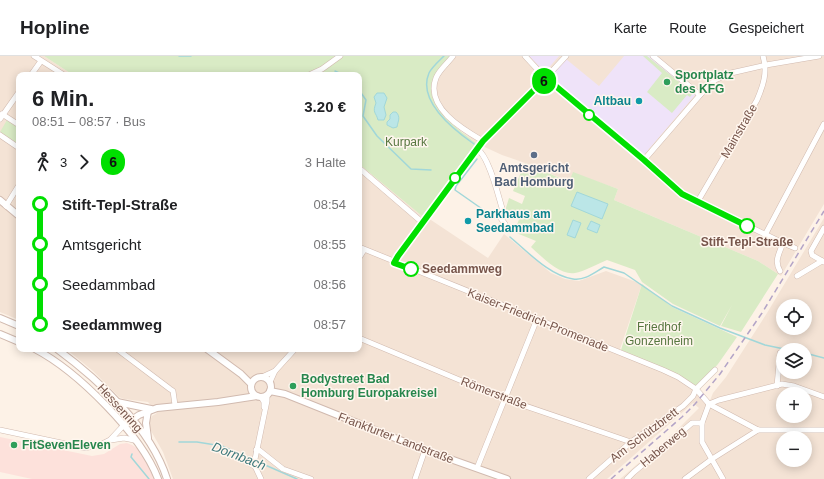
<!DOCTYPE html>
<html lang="de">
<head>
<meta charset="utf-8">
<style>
  :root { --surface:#fff; --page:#f6f6f6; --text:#202124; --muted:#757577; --line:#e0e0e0 }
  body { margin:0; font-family:Arial,sans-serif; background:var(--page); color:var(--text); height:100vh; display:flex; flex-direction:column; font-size:15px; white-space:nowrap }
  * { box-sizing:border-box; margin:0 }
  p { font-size:13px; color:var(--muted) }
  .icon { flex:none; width:22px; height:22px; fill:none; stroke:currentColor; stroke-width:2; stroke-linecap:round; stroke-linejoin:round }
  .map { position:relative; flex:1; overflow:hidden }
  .side { position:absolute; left:16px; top:16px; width:346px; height:280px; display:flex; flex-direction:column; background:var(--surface); border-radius:8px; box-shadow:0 2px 10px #0003 }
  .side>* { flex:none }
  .badge { padding:0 8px; border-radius:13px; font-size:14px; line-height:26px }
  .tools { position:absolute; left:776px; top:243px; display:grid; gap:8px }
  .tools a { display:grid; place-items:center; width:36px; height:36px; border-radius:50%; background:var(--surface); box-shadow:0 2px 10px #0003; font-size:20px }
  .map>.badge { position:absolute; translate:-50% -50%; box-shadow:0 0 0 2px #fff }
  .legs { display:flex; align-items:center; gap:6px; height:44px; padding:0 16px; font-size:13px }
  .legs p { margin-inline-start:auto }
  .overview { display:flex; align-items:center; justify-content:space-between; height:68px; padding:0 16px }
  h1 { font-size:22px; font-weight:800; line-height:30px }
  ul { padding:0 16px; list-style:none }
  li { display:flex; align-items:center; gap:14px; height:40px; font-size:15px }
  li i { display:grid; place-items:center; width:6px; height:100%; margin:0 5px; background:currentColor }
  li i::after { content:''; width:10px; height:10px; margin:-5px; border:3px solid; border-radius:50%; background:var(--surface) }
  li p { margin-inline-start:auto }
  li:first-child i { background:linear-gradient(#0000 50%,currentColor 0) }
  li:last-child i { background:linear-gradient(currentColor 50%,#0000 0) }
  header { display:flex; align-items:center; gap:24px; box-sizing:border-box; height:56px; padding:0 20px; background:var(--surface); border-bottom:1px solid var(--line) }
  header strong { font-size:19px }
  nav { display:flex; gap:22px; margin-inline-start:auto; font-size:14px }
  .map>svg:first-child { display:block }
  .residential { fill:#f4e3d5; fill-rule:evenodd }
  .commercial { fill:#fde1db }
  .education { fill:#efe3f9 }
  .green { fill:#d9ebc5 }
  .water { fill:#bbe6e7; stroke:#a1d7d9 }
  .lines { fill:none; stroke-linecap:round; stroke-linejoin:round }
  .stream { stroke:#a1d7d9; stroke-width:1.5 }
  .minor-casing { stroke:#d1baaf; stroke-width:6 }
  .tertiary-casing { stroke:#d1baaf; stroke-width:8 }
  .minor { stroke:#fff; stroke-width:5 }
  .tertiary { stroke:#fff; stroke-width:6 }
  .rail { stroke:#b3a4c7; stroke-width:1.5; stroke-dasharray:6 4; stroke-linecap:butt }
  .line-1-casing { stroke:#fff; stroke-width:9 }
  .line-1 { stroke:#00df00; stroke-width:6 }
  .leisure-dot { fill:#2e9e5b; stroke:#fff6ee; stroke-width:1.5 }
  .culture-dot { fill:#0f9aa8; stroke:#fff6ee; stroke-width:1.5 }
  .stop-1-dot { fill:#fff; stroke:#00df00; stroke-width:2 }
  .service-dot { fill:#5c6f8a; stroke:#fff6ee; stroke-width:1.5 }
  .labels { text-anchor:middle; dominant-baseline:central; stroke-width:3; stroke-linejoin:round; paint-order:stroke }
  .leisure-label { font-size:12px; font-weight:bold; fill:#27864d; stroke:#fff6ee; text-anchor:start }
  .culture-label { font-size:12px; font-weight:bold; fill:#0d838f; stroke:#fff6ee; text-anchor:end }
  .street-label { font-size:12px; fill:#77554b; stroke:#fff6ee }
  .park-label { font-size:12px; fill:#577740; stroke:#fff6ee }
  .service-label { font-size:12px; font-weight:bold; fill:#4e5e75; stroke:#fff6ee }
  .stop-label { font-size:12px; font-weight:bold; fill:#77554b; stroke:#fff6ee }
  .water-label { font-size:13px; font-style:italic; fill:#3e797c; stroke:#fff6ee }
</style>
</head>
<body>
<header>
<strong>Hopline</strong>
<nav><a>Karte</a><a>Route</a><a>Gespeichert</a></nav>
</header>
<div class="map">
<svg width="824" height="423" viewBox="0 0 824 423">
  <rect width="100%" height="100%" fill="#fdf2e7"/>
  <g class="residential">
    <path d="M0,0H44L73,19H19V264L0,256Z"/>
    <path d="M450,0H824V148L781,220L758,205L614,144L618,133L573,117L570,126L525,107L502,99L476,87L452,68L436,49L433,41L431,34L435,20Z"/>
    <path d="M359,108L422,160L431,164L488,202L504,178L551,217L565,223L579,225L606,215L642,228L619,296L678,321L709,347L713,337L726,321L767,257L824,162V423H620L676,375L699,352L693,347L607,423H173L163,396L150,373V365L152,360L157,357L148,346L124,343L119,341L93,315L66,293H359ZM783,250H805V272H783ZM783,294H805V316H783ZM783,338H805V360H783ZM783,382H805V404H783Z"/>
  </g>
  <path class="commercial" d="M0,381L92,400L104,398L120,388L127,387L132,389L140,394L151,415L154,423H32L0,416Z"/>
  <g class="education">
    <path d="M529,0H559L545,16Z"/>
    <path d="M624,0H649L696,38L642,101L550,22L566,3L599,30Z"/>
  </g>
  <g class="green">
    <path d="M44,0H450C445,6 439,13 435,19C419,47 458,73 476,87L422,160L359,108V19H73Z"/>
    <path d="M643,0H647L693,37L690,41L687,39L672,57L647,36L662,17Z"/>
    <path d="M7,64L19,72V90L0,76Z"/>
    <path d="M525,107L569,126L573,116L618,133L614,144L758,205L778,218L741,276L721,270L732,249L720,270L673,248L642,226L635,214L607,204C599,207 583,216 575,217C560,220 541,200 531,191L536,185L514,176L520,161L505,155L509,142L522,148L525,140L513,135Z"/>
    <path d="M642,228L672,251L737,281L718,308L697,332L674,317L621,294Z"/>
  </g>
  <g class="water">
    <path d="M377,37H384L387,42L384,51L386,59L384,64H378C376,56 372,57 376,47L374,41Z"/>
    <path d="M393,56H396C401,61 398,65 397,71L393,72L387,69V66L390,63V59Z"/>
    <path d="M577,136L608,148L602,163L571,150Z"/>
    <path d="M573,164L581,167L575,182L567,179Z"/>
    <path d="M591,165L600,169L597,177L587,173Z"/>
  </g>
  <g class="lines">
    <g class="stream">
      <path d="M179,0H191"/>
      <path d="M444,0C439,5 432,11 429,17C417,45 454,74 474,88"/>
      <path d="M335,15L343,19"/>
      <path d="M359,34L366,44L363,60L377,80L411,113L431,114"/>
      <path d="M477,103L456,130L455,134L495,162"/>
      <path d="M510,181C528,196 550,220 573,223C585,225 595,216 604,211L624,217L672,250L720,272L765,289L789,294"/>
      <path d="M805,297L824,302"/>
      <path d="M179,386H197L222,390L297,423"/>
      <path d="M132,398L131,401L149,423"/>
    </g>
    <g class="minor-casing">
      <g id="minor">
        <path d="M34,0L64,19"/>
        <path d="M453,0C448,7 439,14 436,22C425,51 462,73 483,85"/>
        <path d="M525,0L550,27L644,104L682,138L783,187L795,192"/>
        <path d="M653,0L700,39"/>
        <path d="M31,19L41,5"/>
        <path d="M309,19L322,13L340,0"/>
        <path d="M2,58L19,69"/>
        <path d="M0,63L19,36"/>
        <path d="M0,79L19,92"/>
        <path d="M477,93C489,100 498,139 502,152V157L500,161L505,168"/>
        <path d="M644,104L700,39L715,24L731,17L766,9L819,0"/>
        <path d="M359,112L423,167"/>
        <path d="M698,145L757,44C763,30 768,16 763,0"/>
        <path d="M6,150L19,129"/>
        <path d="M824,172L811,195L812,199L824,206"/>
        <path d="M765,179L824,68"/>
        <path d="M359,191L663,314L678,321L696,333L709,348L758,374H824"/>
        <path d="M359,202L364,194"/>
        <path d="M394,207L398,200L483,85L539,29L566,0"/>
        <path d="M780,215C774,205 779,198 783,187"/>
        <path d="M797,220L822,205"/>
        <path d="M359,282L505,343L631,386"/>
        <path d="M117,293L170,333L173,335L175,349"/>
        <path d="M262,321L275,315"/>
        <path d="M270,326L275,315L295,293"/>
        <path d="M777,330L780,297"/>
        <path d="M261,341L264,346V351"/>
        <path d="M709,348L719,344L782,328L794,330L824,341"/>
        <path d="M709,348L702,367V386L723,423"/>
        <path d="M0,374L85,392L102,388L110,384L123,370"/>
        <path d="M111,384L124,382L134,384"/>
        <path d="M256,394H259L283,413L311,423"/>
        <path d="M231,396L254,410"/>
        <path d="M477,412L537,263"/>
        <path d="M261,423L254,408L267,345V339"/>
        <path d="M415,423L425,394"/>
        <path d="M589,423L631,386L683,350L693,340L696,333L715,314"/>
        <path d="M627,423L634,416L692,367H702"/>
        <path d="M685,423L712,403L758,374"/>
      </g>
    </g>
    <g class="tertiary-casing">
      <g id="tertiary">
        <path d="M0,144L19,160"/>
        <path d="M0,262L19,270"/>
        <path d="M0,278L19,286"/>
        <path d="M35,293C77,315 141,378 158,423"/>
        <path d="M57,293C99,324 151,372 167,423"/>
        <path d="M207,293L241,318L251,328"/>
        <circle cx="261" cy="331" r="10"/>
        <path d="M270,335L285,338L425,394L507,423"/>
        <path d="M117,346L151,353"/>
        <path d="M123,370L139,359L157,352L218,346L257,340"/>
        <path d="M148,382L146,367L148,355"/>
      </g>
    </g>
    <use href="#minor" class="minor"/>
    <use href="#tertiary" class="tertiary"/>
    <path class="rail" d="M611,423L682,361L695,348L720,318L762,257L824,155"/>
  </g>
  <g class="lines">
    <g class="line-1-casing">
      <path id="line-1" d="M411,213L394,207L398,200L483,85L546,22L644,104L682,138L747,170"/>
    </g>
    <use href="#line-1" class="line-1"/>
  </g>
  <g class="leisure-dot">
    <circle cx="667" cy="26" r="4"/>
    <circle cx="293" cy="330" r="4"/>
    <circle cx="14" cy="389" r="4"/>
  </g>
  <g class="culture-dot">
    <circle cx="639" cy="45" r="4"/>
    <circle cx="468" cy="165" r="4"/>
  </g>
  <g class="stop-1-dot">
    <circle cx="589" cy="59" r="5"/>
    <circle cx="455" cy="122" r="5"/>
    <circle cx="747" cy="170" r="7"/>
    <circle cx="411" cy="213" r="7"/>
  </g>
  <circle class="service-dot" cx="534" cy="99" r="4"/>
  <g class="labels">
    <g class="leisure-label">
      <text x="675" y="19">Sportplatz<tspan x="675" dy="14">des KFG</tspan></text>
      <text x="301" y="323">Bodystreet Bad<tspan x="301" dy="14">Homburg Europakreisel</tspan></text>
      <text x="22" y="389">FitSevenEleven</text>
    </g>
    <g class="culture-label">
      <text x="631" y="45">Altbau</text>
      <text x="476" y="158" text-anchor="start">Parkhaus am<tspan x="476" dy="14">Seedammbad</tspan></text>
    </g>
    <g class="street-label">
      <text transform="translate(739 75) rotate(-60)">Mainstraße</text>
      <text transform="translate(538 264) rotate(22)">Kaiser-Friedrich-Promenade</text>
      <text transform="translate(494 337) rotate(21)">Römerstraße</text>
      <text transform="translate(120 352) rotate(48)">Hessenring</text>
      <text transform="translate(644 379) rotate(-37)">Am Schützbrett</text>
      <text transform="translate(396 382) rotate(21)">Frankfurter Landstraße</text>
      <text transform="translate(663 391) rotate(-40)">Haberweg</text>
    </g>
    <g class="park-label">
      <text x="406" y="86">Kurpark</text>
      <text x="659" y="271">Friedhof<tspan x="659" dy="14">Gonzenheim</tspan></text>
    </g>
    <g class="service-label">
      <text x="534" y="112">Amtsgericht<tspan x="534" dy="14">Bad Homburg</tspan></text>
    </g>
    <g class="stop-label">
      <text x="747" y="186">Stift-Tepl-Straße</text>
      <text x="422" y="213" text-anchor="start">Seedammweg</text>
    </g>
    <g class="water-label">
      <text transform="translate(239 400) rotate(21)">Dornbach</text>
    </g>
  </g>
</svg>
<div class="tools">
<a><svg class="icon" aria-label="locate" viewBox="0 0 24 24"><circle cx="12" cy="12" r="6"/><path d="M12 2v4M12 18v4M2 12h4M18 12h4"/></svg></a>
<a><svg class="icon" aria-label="layers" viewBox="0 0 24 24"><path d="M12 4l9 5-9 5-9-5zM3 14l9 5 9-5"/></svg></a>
<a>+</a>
<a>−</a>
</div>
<b class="badge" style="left:544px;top:25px;background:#00df00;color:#111">6</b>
<section class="side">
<div class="overview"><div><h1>6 Min.</h1><p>08:51 – 08:57 · Bus</p></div><b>3.20 €</b></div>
<div class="legs"><svg class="icon" aria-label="walk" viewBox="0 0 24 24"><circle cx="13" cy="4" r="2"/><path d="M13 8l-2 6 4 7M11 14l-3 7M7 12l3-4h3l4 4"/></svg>3<svg class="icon" aria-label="forward" viewBox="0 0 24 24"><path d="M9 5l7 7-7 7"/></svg><b class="badge" style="background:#00df00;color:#111">6</b><p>3 Halte</p></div>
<ul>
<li><i style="color:#00df00"></i><b>Stift-Tepl-Straße</b><p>08:54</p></li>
<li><i style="color:#00df00"></i><span>Amtsgericht</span><p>08:55</p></li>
<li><i style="color:#00df00"></i><span>Seedammbad</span><p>08:56</p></li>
<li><i style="color:#00df00"></i><b>Seedammweg</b><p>08:57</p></li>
</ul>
</section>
</div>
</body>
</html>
